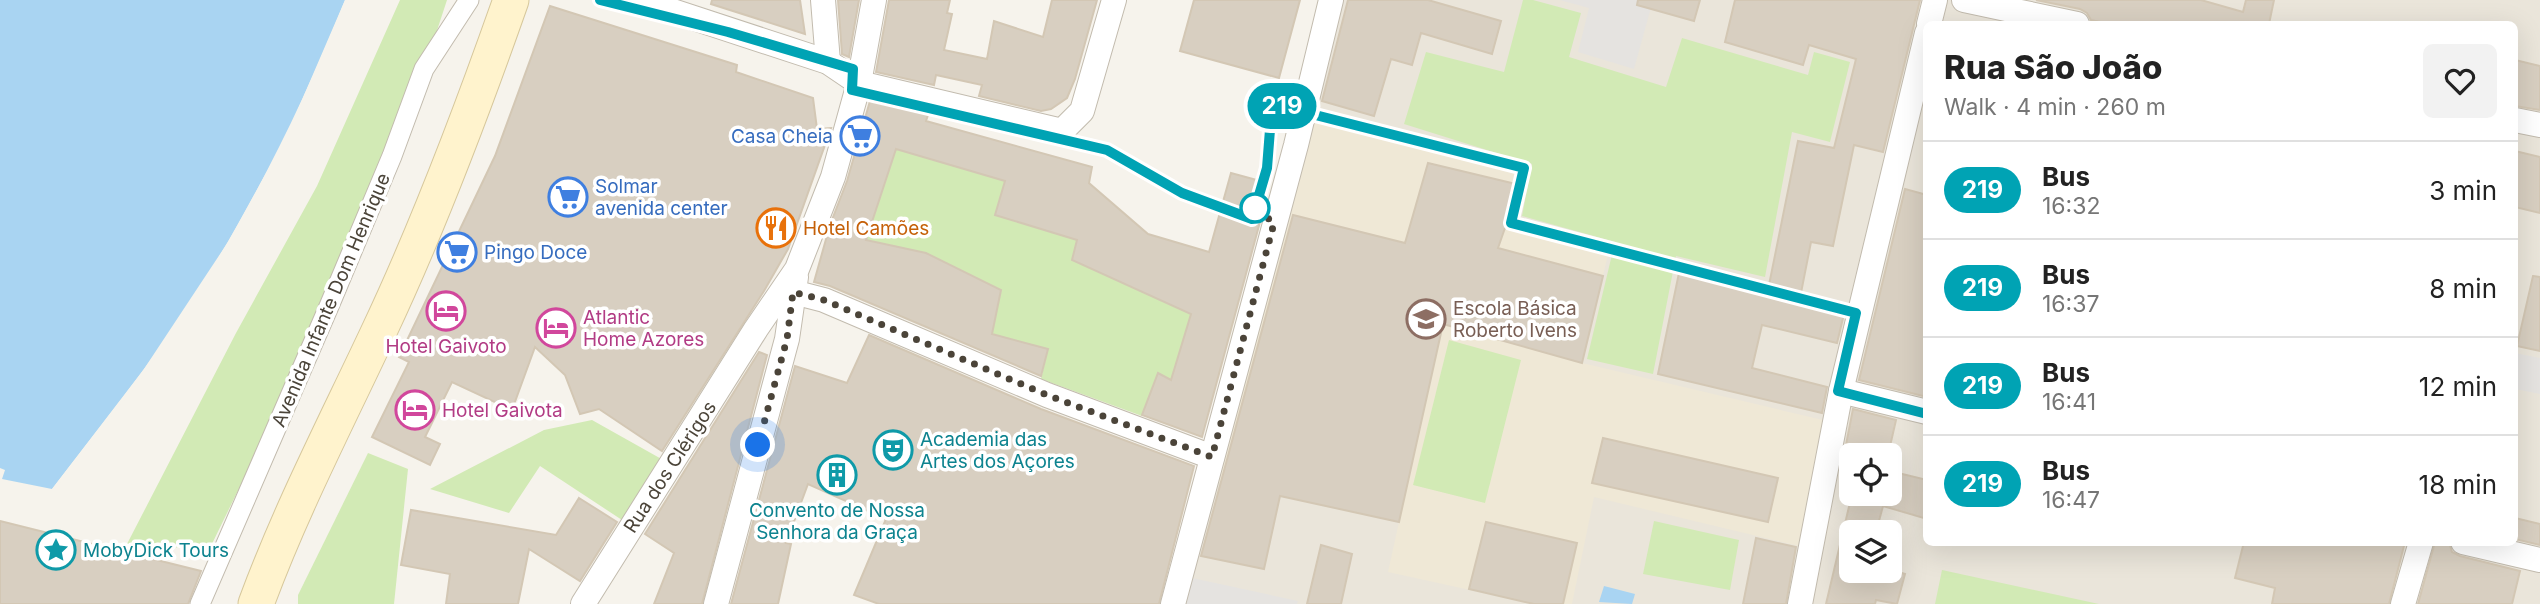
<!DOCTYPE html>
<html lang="en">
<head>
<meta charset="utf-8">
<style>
  :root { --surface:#fff; --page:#f2f2f2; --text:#222; --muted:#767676; --line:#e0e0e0 }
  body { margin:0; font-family:Inter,sans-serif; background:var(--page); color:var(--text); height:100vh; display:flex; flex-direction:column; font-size:26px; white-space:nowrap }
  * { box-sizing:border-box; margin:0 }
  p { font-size:23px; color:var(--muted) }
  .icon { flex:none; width:38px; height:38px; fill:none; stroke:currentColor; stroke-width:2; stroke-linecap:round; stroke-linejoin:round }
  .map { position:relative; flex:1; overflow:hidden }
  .panel { position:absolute; left:1923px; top:21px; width:595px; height:525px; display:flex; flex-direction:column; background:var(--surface); border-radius:10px; box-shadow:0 7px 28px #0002 }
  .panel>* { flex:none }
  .badge { padding:0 14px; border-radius:23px; font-size:24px; line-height:46px }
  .tools { position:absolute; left:1839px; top:443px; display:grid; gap:14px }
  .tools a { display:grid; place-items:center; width:63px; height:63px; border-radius:10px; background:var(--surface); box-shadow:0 7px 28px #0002; font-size:35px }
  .you { position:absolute; width:35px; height:35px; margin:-18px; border:5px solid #fff; border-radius:50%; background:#1a73e8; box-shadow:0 0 0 10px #1a73e833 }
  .map>.badge { position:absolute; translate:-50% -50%; box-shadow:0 0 0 4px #fff }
  .round { display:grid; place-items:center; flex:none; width:74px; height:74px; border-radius:10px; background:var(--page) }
  .headline { display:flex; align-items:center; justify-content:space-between; height:119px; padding:0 21px }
  h1 { font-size:33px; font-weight:800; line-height:52px }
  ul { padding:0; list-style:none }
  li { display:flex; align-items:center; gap:21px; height:98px; padding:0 21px; border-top:2px solid var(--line) }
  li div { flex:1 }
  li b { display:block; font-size:26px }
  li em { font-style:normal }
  li .badge { min-width:77px; font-weight:700; text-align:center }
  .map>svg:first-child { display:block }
  .residential { fill:#eae5da; fill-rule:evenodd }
  .education { fill:#efe8d6 }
  .green { fill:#d2eab5 }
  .parking { fill:#e5e3e0 }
  .water { fill:#a9d4f2 }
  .pier { fill:#f6f3ec }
  .building { fill:#d8cfc1; stroke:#d3c7b4; stroke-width:2 }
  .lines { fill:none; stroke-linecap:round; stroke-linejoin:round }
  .pedestrian-casing { stroke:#c2bbae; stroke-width:21 }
  .minor-casing { stroke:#c2bbae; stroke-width:26 }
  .secondary-casing { stroke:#d6c79b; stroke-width:37 }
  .pedestrian { stroke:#fff; stroke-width:19 }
  .minor { stroke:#fff; stroke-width:24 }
  .secondary { stroke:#fff3cd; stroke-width:35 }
  .line-casing { stroke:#fff; stroke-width:16 }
  .line { stroke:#00a3b4; stroke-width:10 }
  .walk { stroke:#4b4439; stroke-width:7; stroke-dasharray:0 12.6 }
  .stop-dot { fill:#fff; stroke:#00a3b4; stroke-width:3.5 }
  .labels { text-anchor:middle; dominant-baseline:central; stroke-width:7; stroke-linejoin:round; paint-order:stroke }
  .shop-label { font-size:19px; fill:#366cbe; stroke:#fff; text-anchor:start }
  .food-label { font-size:19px; fill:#c56008; stroke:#fff; text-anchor:start }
  .street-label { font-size:19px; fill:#4b4439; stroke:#fff }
  .education-label { font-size:19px; fill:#785e54; stroke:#fff; text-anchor:start }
  .hotel-label { font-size:19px; fill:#b23c85; stroke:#fff; text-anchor:start }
  .culture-label { font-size:19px; fill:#0d838f; stroke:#fff; text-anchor:start }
</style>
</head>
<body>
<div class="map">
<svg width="2540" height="604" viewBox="0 0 2540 604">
  <rect width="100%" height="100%" fill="#f6f3ec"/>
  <path class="residential" d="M1344,0H2540V604H1178ZM1927,24H2515V542H1927ZM1852,455H1890V494H1852ZM1852,532H1890V570H1852Z"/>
  <path class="education" d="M1315,120L1369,133L1371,127L1527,171L1515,221L1610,246L1582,363L1827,421L1803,547L1594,497L1572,604H1534L1388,572L1399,522L1217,482Z"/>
  <g class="green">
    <path d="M400,0H447L424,70L268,429L209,550L127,544L236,333L317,186Z"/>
    <path d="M1523,0H1533L1581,13L1569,57L1666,87L1682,38L1808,75L1814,52L1850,62L1830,142L1792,132L1765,277L1676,256L1653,374L1587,359L1615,242L1522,216L1532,164L1404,124L1426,52L1504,72Z"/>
    <path d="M896,149L1005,181L996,215L1077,240L1072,260L1191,314L1171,380L1158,373L1142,416L1041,379L1048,349L992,334L1001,290L926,253L866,240Z"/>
    <path d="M1449,340L1521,360L1485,503L1413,485Z"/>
    <path d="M592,420L665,461L622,520L540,466L509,513L430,489L544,430Z"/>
    <path d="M368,453L408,469L394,604H298V595Z"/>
    <path d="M1654,521L1739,540L1730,590L1643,574Z"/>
    <path d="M1942,570L2099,604H1935Z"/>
  </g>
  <g class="parking">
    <path d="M1560,0H1653L1634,69L1578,52L1589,8Z"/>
    <path d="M2515,353L2540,358V394L2515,389Z"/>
    <path d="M1192,578L1298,601L1297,604H1185Z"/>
  </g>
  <g class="water">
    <path d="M0,0H345C302,107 251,210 188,306C146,370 98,429 52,489L2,479L5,470L0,468Z"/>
    <path d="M1604,586L1635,594L1632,604L1599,602Z"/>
  </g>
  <path class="pier" d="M345,0L348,1L337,27L289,139L231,244L147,371L55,490L52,489L144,369L228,242L286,137Z"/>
  <g class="building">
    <path d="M712,0H800L805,34L711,4Z"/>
    <path d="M838,0H859L849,57L842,54Z"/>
    <path d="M889,0H950L947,13L952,14L944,50L987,59L994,21L1043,37L1052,0H1097L1075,79L1067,98L1051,109L1041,111L979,96L982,85L936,75L934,85L876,72Z"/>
    <path d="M1194,0H1300L1279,78L1180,51Z"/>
    <path d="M1348,0H1428L1501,21L1492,54L1421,33L1412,65L1391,59L1374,116L1322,101Z"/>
    <path d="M1638,0H1700L1694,21L1637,5Z"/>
    <path d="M1735,0H1920L1883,152L1854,145L1833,246L1811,242L1799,303L1844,314L1837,343L1762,325L1752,368L1827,387L1822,413L1658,374L1679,273L1767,295L1798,141L1834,148L1856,59L1809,45L1803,65L1725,42Z"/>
    <path d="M2036,0H2201L2243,12L2246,0H2274L2269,24H2110L2091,20L2087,13L2080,9Z"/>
    <path d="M550,6L737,65L736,72L813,98L817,129L831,128L788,249L764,291L662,451L599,409L580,414L565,375L535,347L512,410L452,382L425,437L440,444L430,465L372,437L409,362L399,357L495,156Z"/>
    <path d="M2515,60L2540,66V110L2515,106Z"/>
    <path d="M870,101L928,115L926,121L1092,167L1089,183L1148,234L1209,252L1231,173L1264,182L1258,206L1264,207L1202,437L1142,415L1158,373L1171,380L1191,314L1072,260L1077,240L995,215L1005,181L896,149L866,240L926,253L1001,290L992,334L1048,349L1041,376L830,286L814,282L830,225L847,181Z"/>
    <path d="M2515,151L2540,157V213L2515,207Z"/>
    <path d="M1428,163L1520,185L1498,248L1603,276L1582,363L1443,324L1399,522L1280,496L1264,569L1201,556L1293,215L1405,243Z"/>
    <path d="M1905,189L1927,195V397L1859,380Z"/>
    <path d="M2533,276L2540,277V351L2517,346Z"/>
    <path d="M869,335L1041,409L1194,466L1159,604H879L854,595L886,519L808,484L786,543L791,544L778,604H731L795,366L847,383Z"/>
    <path d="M759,352L767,355L702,604H654L674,553L645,534Z"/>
    <path d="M1853,409L1896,420L1888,455H1844Z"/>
    <path d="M1603,438L1778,478L1768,522L1592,483Z"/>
    <path d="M1890,471L1927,480V519L1883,506L1876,532H1852V570H1892L1905,574L1897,604L1876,600L1875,604H1826L1852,494H1890Z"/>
    <path d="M579,498L617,522L580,581L529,549L518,604H446L450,574L401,565L411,510L556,535Z"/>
    <path d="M2515,518L2540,524V545L2515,539Z"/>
    <path d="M0,521L76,540L201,571L188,604H0Z"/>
    <path d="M1486,522L1577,543L1563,604H1534L1469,589Z"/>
    <path d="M1756,538L1796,547L1786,604H1743Z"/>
    <path d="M2244,542H2405L2389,604H2272L2275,588L2235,578Z"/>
    <path d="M2435,542H2449L2452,552L2460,556L2520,571L2512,604H2418Z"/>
    <path d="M1321,545L1352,554L1341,604H1307Z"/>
  </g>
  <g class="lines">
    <g class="pedestrian-casing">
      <path id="pedestrian" d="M200,604L330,304L392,156L424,69L469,0"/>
    </g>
    <g class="minor-casing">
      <g id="minor">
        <path d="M639,0L828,62L859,83L1062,131L1082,111L1114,0"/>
        <path d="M823,0L828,62"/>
        <path d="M1964,0L2077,24"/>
        <path d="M1929,24L1935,0"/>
        <path d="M2515,120L2540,125"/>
        <path d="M793,292L824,300L1047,395L1212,457"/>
        <path d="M1841,391L1927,412"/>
        <path d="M2463,542L2540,560"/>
        <path d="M583,604L756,329L797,269L833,177L859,83L874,0"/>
        <path d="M716,604L787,339L796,277"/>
        <path d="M1173,604L1296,145L1331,0"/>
        <path d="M1800,604L1841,391L1927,33"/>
        <path d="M2403,604L2421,542"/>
      </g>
    </g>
    <g class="secondary-casing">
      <path id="secondary" d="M256,604C291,509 337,421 380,329C430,223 472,111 511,0"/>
    </g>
    <use href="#pedestrian" class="pedestrian"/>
    <use href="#minor" class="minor"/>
    <use href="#secondary" class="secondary"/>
  </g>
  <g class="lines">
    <g class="line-casing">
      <path id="line" d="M600,0L728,32L853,69L852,90L1107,150L1182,193L1252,219L1267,168L1272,104L1524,168L1511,223L1856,313L1838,391L1927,414"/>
    </g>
    <use href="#line" class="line"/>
    <path class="walk" d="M758,445L787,339L793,292L824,300L1047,395L1212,457L1274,223L1255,208"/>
  </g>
  <defs>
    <g id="supermarket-ring" transform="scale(2.0125)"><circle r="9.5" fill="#fff" stroke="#3f7fe0" stroke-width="1.5"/><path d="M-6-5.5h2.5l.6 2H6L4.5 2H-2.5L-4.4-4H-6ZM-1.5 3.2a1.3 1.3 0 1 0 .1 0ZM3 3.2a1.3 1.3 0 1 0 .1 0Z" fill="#3f7fe0"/></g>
    <g id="restaurant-ring" transform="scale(2.0125)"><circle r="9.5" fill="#fff" stroke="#e8710a" stroke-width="1.5"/><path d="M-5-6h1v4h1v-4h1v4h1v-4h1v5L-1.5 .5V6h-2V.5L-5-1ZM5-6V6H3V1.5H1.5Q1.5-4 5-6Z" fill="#e8710a"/></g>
    <g id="hotel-ring" transform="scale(2.0125)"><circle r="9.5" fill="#fff" stroke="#d1479c" stroke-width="1.5"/><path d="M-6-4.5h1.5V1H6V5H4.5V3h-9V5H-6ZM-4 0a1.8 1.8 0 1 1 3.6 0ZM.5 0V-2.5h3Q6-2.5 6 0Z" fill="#d1479c"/></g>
    <g id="school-ring" transform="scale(2.0125)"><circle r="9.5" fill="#fff" stroke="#8d6e63" stroke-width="1.5"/><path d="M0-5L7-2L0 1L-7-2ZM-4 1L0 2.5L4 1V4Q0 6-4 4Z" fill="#8d6e63"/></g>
    <g id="theatre-ring" transform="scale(2.0125)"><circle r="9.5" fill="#fff" stroke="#0f9aa8" stroke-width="1.5"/><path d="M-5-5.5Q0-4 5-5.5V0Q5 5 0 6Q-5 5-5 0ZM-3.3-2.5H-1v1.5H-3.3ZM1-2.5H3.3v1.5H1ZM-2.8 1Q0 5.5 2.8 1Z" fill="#0f9aa8"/></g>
    <g id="building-ring" transform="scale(2.0125)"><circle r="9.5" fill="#fff" stroke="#0f9aa8" stroke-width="1.5"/><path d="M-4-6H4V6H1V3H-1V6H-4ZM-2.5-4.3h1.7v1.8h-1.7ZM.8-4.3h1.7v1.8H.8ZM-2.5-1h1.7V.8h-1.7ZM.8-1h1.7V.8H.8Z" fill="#0f9aa8"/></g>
    <g id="sight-ring" transform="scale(2.0125)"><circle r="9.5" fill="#fff" stroke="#0f9aa8" stroke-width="1.5"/><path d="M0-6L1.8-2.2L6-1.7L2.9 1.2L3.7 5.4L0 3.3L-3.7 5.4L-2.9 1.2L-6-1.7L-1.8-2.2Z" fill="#0f9aa8"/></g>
  </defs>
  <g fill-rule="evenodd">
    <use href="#supermarket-ring" x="860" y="136"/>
    <use href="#supermarket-ring" x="568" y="197"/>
    <use href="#restaurant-ring" x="776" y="228"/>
    <use href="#supermarket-ring" x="457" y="252"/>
    <use href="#hotel-ring" x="446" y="311"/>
    <use href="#school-ring" x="1426" y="319"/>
    <use href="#hotel-ring" x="556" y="328"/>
    <use href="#hotel-ring" x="415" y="410"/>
    <use href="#theatre-ring" x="893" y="450"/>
    <use href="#building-ring" x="837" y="475"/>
    <use href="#sight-ring" x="56" y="550"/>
  </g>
  <circle class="stop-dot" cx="1255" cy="208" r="14"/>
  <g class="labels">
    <g class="shop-label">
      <text x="833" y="136" text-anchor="end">Casa Cheia</text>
      <text x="595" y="186">Solmar<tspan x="595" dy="22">avenida center</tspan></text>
      <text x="484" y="252">Pingo Doce</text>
    </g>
    <g class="food-label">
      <text x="803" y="228">Hotel Camões</text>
    </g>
    <g class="street-label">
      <text transform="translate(331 300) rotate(-67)">Avenida Infante Dom Henrique</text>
      <text transform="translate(670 467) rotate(-57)">Rua dos Clérigos</text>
    </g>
    <g class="education-label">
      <text x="1453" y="308">Escola Básica<tspan x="1453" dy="22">Roberto Ivens</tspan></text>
    </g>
    <g class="hotel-label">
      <text x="583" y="317">Atlantic<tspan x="583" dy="22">Home Azores</tspan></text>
      <text x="446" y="346" text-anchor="middle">Hotel Gaivoto</text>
      <text x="442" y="410">Hotel Gaivota</text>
    </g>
    <g class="culture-label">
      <text x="920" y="439">Academia das<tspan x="920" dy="22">Artes dos Açores</tspan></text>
      <text x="837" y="510" text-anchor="middle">Convento de Nossa<tspan x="837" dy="22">Senhora da Graça</tspan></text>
      <text x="83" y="550">MobyDick Tours</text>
    </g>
  </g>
</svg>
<div class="tools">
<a><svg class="icon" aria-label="locate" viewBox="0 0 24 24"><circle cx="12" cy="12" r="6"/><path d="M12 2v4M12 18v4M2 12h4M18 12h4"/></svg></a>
<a><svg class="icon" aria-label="layers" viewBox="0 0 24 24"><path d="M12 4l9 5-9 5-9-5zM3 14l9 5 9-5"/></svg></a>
</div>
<div class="you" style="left:758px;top:445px"></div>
<b class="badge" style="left:1282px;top:106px;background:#00a3b4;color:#fff">219</b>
<section class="panel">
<div class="headline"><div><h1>Rua São João</h1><p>Walk · 4 min · 260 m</p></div><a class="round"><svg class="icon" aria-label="heart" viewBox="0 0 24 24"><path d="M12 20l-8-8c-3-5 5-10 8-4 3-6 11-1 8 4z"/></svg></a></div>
<ul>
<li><span class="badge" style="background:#00a3b4;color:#fff">219</span><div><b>Bus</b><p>16:32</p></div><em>3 min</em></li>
<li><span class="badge" style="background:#00a3b4;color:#fff">219</span><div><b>Bus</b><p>16:37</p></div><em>8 min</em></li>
<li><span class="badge" style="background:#00a3b4;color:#fff">219</span><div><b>Bus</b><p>16:41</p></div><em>12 min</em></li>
<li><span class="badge" style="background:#00a3b4;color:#fff">219</span><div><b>Bus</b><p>16:47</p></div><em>18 min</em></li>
</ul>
</section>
</div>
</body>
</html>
